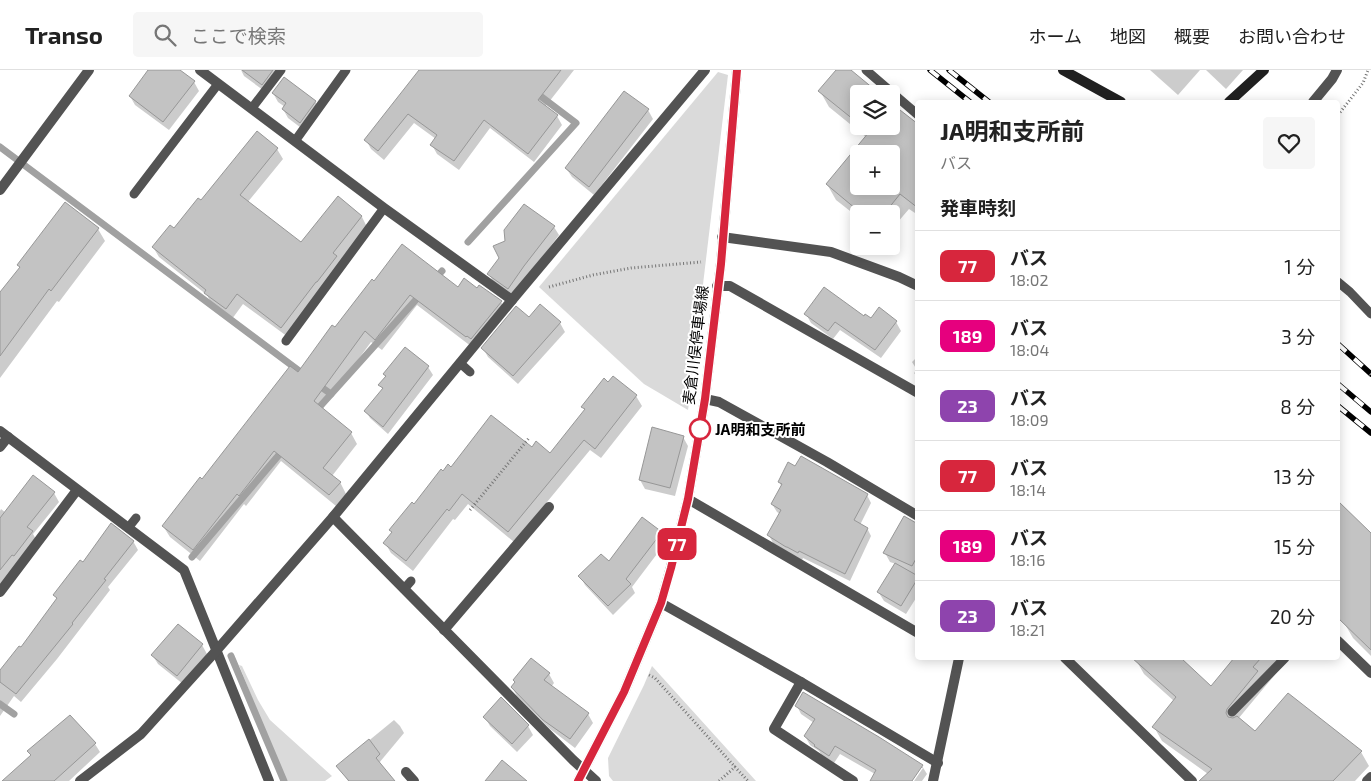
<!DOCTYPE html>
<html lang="ja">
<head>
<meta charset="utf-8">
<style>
  :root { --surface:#fff; --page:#f6f6f6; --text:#222; --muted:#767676; --line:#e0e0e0 }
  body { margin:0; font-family:"Exo 2","Noto Sans JP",sans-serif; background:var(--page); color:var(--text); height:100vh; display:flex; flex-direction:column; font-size:19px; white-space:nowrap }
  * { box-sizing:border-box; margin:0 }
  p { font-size:16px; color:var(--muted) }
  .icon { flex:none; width:28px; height:28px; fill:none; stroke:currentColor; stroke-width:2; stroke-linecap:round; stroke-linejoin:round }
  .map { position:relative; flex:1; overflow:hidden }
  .panel { position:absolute; left:915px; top:30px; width:425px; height:560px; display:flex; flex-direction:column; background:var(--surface); border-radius:5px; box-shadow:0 2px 12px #0003 }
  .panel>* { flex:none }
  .badge { padding:0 10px; border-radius:8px; font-size:18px; line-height:32px }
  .buttons { position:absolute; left:850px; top:15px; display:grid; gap:10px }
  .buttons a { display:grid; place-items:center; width:50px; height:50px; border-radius:5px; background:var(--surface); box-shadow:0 2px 12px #0003; font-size:25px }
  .map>.badge { position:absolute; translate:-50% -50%; box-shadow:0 0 0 2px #fff }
  h2 { padding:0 25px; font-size:19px; line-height:45px }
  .round { display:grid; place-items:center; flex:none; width:52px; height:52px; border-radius:5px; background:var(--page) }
  .summary { display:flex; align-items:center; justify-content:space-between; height:85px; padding:0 25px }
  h1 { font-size:24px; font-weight:700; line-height:38px }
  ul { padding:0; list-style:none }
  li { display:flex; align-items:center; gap:15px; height:70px; padding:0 25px; border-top:1px solid var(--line) }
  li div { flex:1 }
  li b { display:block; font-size:19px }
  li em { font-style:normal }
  li .badge { min-width:55px; font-weight:700; text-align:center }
  header { display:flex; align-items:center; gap:30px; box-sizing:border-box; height:70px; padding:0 25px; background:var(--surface); border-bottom:1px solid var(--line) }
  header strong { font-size:24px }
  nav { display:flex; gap:28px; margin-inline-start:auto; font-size:18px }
  .search { width:350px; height:45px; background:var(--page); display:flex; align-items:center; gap:12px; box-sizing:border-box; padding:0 18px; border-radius:5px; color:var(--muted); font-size:19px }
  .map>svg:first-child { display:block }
  .green { fill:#dadada }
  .shadow { fill:#0003; fill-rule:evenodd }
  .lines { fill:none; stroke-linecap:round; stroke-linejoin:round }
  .stream { stroke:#a1a1a1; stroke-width:7 }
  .building { fill:#c3c3c3; stroke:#979797; fill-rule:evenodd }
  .path { stroke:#757575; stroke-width:3; stroke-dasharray:1 2.5; stroke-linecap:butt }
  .service { stroke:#535353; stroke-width:9 }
  .minor { stroke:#535353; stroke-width:10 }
  .tertiary { stroke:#535353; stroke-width:10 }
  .secondary { stroke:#202020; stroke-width:10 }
  .rail-casing { stroke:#000; stroke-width:5.5 }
  .rail { stroke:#fff; stroke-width:4; stroke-dasharray:11; stroke-linecap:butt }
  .line-casing { stroke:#fff; stroke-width:11 }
  .line { stroke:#d7263d; stroke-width:8 }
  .stop-dot { fill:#fff; stroke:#d7263d; stroke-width:2.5 }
  .labels { text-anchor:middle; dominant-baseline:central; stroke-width:4; stroke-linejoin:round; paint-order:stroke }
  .street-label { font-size:15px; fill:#000; stroke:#fff }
  .stop-label { font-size:15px; font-weight:bold; fill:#000; stroke:#fff; text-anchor:start }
</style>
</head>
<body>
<header>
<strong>Transo</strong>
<div class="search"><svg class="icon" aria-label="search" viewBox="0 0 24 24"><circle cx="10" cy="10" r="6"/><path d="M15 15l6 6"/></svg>ここで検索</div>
<nav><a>ホーム</a><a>地図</a><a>概要</a><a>お問い合わせ</a></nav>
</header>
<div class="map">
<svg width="1371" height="711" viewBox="0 0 1371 711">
  <rect width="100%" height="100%" fill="#fff"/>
  <g class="green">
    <path d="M718,2L728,5L688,340L644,314L539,217Z"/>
    <path d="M239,595L242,596L258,630L270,650L332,706L325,711H285Z"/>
    <path d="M652,596L756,711H613L609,706L608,688L644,615Z"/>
  </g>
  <g class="shadow">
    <path d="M150,0H178L194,12L199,21L169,60L135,35L130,26Z"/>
    <path d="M241,0H284L267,23L244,6Z"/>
    <path d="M421,0H574L545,37L557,46L562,55L534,92L490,58L459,100L437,84L432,75L436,69L414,53L384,90L371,79L366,70Z"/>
    <path d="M837,0H849L859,24V56H918V145L909,139L891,160V144H859V148L836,130L827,114L866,67L829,37L820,21ZM859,84H891V116H859Z"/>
    <path d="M1150,0H1200L1178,25Z"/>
    <path d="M1206,0H1243L1226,19Z"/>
    <path d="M273,23L315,31L320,40L305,61L288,48L283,39L285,37L278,32Z"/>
    <path d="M648,40L653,49L594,125L572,107L566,98Z"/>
    <path d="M277,79L283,89L247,133L301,173L362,147L367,157L288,267L243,234L232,249L211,233L207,225L159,187L153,177L174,160L201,132Z"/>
    <path d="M554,157L559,165L529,205L514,227L494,213L489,204Z"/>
    <path d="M98,159L105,171L59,232L57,231L0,308V224L20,198L19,195Z"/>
    <path d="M375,212L458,219H477L479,217L501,232L507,243L472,277L417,235L382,280L371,272L322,339L351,363L357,374L332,406L340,412L346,424L336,436L281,391L246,436L244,434L200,491L170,467L163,456L202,410L298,304L335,258Z"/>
    <path d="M806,244L896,252L901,261L881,288L840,260L833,269L811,253Z"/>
    <path d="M529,249L560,253L565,262L518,314L488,287L483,278Z"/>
    <path d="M405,279L428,297L433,305L388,364L370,348L366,341L383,320L380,315L386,308L384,305Z"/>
    <path d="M918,286V308L914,303L917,300L912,292Z"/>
    <path d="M609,313L636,326L642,336L601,388L590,380L514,472L468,434L455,450L453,449L413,501L391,483L385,473L392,463L391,461L443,402L451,398L532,379L551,385L585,341L583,337Z"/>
    <path d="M683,367L688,376L675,426L645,419L640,410Z"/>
    <path d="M779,412L867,425L871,433L860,455L867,458L871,466L850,511L803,488L802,490L791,484L773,473L769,465L780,444L777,442L772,434L782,417Z"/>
    <path d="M54,423L59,432L33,464L37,471L0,515V441L1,439L6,443Z"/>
    <path d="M1338,434L1371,466V489L1338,529Z"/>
    <path d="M918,456V525L906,544L884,531L879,523L896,494L890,492L885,483Z"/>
    <path d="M661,463L666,472L632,517L635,523L613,545L585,515L580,506L609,493Z"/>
    <path d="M133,471L138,480L108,517L110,520L57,589L21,632L14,626L0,646V602L21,579L58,530L54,525L83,493Z"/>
    <path d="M1371,512V586L1353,568L1343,551Z"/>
    <path d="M202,575L207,584L183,614L158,594L153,586Z"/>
    <path d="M1139,588H1179L1212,618L1235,588H1240L1243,590L1245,588H1289L1238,649L1255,662L1361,682L1369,696L1355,711H1213L1208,704L1162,671L1154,657L1174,631L1144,604L1136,590Z"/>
    <path d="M549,604L554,613L551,617L588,644L593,653L575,678L550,659L517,626L512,617Z"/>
    <path d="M797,636L922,696L927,704L922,711H914L923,698H920L911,711H871L875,704L840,684L834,693L821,684L819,681L810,675L805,666L814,653L801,644Z"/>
    <path d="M485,647L528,656L533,665L517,682L490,656Z"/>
    <path d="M394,650L400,656L404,663L364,711H348L338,696Z"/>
    <path d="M95,674L100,682L69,711H4L32,686Z"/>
  </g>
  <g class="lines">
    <g class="stream">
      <path d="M0,77L306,306"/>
      <path d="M468,172L576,53L535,22"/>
      <path d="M434,210L442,201"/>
      <path d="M317,314L331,324"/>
      <path d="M315,342L422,223"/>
      <path d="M192,487L284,379"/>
      <path d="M231,586L284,711"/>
      <path d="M0,634L14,644"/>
    </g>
  </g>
  <g class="building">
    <path d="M148,0H180L195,11L163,52L129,26Z"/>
    <path d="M242,0H273L262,15Z"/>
    <path d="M419,0H561L538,30L558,45L528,84L484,50L454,91L430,75L437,65L408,44L378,81L364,70Z"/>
    <path d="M836,0H851L880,24H859V54L818,21Z"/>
    <path d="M284,7L316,31L300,53L282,39L286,33L272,23Z"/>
    <path d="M624,21L649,39L589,117L565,98Z"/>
    <path d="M891,33L918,54V138L900,124L884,144H862L826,114L869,62L862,56H891ZM859,84H891V116H859Z"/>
    <path d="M257,61L278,78L240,125L301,172L338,126L362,146L333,183L337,186L317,212H316L281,258L237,224L226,239L204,223L206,220L152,177L170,155L174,158L198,128L201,130Z"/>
    <path d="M65,132L99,158L51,221L49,219L0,286V222L20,197L17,195Z"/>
    <path d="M524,134L555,156L524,196L508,219L487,204L499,188L493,176L505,171L504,160Z"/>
    <path d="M402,174L458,217L464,208L477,218L479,215L502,231L471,269L467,266L466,267L410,225L375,270L365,261L314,331L352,362L323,398L341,412L329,425L274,381L239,426L237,424L193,480L162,456L200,407L202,409L290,296L298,302L332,255L335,257L372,209L374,211Z"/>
    <path d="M824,217L864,246L865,244L871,248L879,237L897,251L875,280L835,252L828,261L804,244Z"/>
    <path d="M540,234L561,252L513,306L481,278L516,236L529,247Z"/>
    <path d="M405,277L429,296L383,357L364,341L383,318L378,315L386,306L383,304Z"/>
    <path d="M613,306L637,325L595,379L584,370L508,462L462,424L449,441L447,439L406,491L383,473L392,462L389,460L412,432L414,434L441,399L443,401L448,394L451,397L491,345L532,377L536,371L550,383L585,339L581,337L604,308L608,312Z"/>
    <path d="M652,357L684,366L670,418L639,410Z"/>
    <path d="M801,386L868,424L854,450L868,458L845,504L799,481L798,483L787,477H786L767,465L781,440L771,434L782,414L778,412L788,392L795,396Z"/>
    <path d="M33,405L55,422L27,457L33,461L14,486L12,485L0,500V448Z"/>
    <path d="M1338,431L1371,463V580L1338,548Z"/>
    <path d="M904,446L918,454V485L912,496L883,483Z"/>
    <path d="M642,447L662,462L626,509L631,514L608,536L578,506L601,484L609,491Z"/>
    <path d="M111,453L134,471L104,509L106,510L72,553L73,554L16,624L0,612V600L19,576L21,577L57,528L53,525L80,490L83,492Z"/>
    <path d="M895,493L918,506V508L901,536L877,522Z"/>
    <path d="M178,554L203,574L177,606L151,585Z"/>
    <path d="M531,588L550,603L544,610L589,643L570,669L543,650L511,617L515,612L513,610Z"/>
    <path d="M1132,588H1181L1211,616L1234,588H1261L1253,597L1258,601L1227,639L1226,643L1228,647L1233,648L1237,646L1255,661L1288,623L1362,681L1333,711H1199L1212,699L1152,657L1176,627Z"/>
    <path d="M803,622L879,667L923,695L912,711H870L876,700L835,676L829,686L814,676L815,675L804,666L815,649L795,636Z"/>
    <path d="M501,627L529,655L512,674L483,647Z"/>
    <path d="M70,645L96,673L54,711H2L31,685L27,681Z"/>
    <path d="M369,669L380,684L376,688L395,711H349L336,696Z"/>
    <path d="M502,690L527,711H485Z"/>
  </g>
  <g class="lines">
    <g class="path">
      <path d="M1338,45L1363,13L1368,0"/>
      <path d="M549,217L593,205L631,198L701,192"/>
      <path d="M470,440L529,368"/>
      <path d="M649,605L655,608L735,697"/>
      <path d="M719,711L735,697L748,711"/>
    </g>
    <g class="service">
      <path d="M866,0L918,45"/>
      <path d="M252,38L281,0"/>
      <path d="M295,71L346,0"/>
      <path d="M134,124L218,14"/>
      <path d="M1338,212L1350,222L1371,244"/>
      <path d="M286,271L384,138"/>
      <path d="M460,293L470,302"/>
      <path d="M128,458L136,448"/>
      <path d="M404,519L411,511"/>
      <path d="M1232,642L1285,588"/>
    </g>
    <g class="minor">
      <path d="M200,0L384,138L512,230"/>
      <path d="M0,120L89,0"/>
      <path d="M717,216H730L918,323"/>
      <path d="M705,329L719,332L827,392L918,446"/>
      <path d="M0,361L184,500L269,711"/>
      <path d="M0,377L8,367"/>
      <path d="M688,429L918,563"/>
      <path d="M333,447L573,690L596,711"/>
      <path d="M0,522L77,420"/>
      <path d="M661,533L801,612L938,693"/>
      <path d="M444,560L549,437"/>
      <path d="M1065,588L1192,711"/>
      <path d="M801,612L774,659L853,711"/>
      <path d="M406,702L414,711"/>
      <path d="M80,711L141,664L216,581L333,447L512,230L705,0"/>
      <path d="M933,711L959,588"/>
      <path d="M1367,711L1371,707"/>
    </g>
    <g class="tertiary">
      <path d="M1313,32L1332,9L1337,0"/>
      <path d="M722,167L831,182L899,207L918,216"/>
      <path d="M1338,571L1371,603"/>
    </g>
    <g class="secondary">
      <path d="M1063,0L1121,32"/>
      <path d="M1229,32L1264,0"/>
      <path d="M578,711L624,622L661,533L671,497L688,429L705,329L721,193L737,0"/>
    </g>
    <g class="rail-casing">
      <g id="rail">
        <path d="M930,0L970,32"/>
        <path d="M949,0L989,32"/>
        <path d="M1338,274L1371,304"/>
        <path d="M1338,314L1371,342"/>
        <path d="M1338,336L1371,363"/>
      </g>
    </g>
    <use href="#rail" class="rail"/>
  </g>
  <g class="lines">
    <g class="line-casing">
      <path id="line" d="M578,711L624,622L661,533L671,498L688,429L705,329L721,194L737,0"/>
    </g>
    <use href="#line" class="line"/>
  </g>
  <circle class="stop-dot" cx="700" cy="359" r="10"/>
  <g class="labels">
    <g class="street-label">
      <text transform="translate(695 275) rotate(-83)">麦倉川俣停車場線</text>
    </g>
    <g class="stop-label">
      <text x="715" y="359">JA明和支所前</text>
    </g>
  </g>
</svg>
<div class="buttons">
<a><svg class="icon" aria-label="layers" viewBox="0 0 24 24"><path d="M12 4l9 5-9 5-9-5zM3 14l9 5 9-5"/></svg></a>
<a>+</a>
<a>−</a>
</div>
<b class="badge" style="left:677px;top:474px;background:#d7263d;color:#fff">77</b>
<section class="panel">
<div class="summary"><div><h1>JA明和支所前</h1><p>バス</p></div><a class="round"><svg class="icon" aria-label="heart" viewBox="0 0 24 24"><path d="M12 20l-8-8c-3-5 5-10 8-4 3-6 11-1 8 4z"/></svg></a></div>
<h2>発車時刻</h2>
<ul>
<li><span class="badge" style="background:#d7263d;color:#fff">77</span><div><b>バス</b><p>18:02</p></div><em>1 分</em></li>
<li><span class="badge" style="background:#e6007e;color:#fff">189</span><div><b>バス</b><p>18:04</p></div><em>3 分</em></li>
<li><span class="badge" style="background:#8e44ad;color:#fff">23</span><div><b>バス</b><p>18:09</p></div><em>8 分</em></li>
<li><span class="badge" style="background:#d7263d;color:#fff">77</span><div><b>バス</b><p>18:14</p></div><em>13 分</em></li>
<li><span class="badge" style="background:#e6007e;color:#fff">189</span><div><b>バス</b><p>18:16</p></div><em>15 分</em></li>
<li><span class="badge" style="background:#8e44ad;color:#fff">23</span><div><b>バス</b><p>18:21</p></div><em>20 分</em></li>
</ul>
</section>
</div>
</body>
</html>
